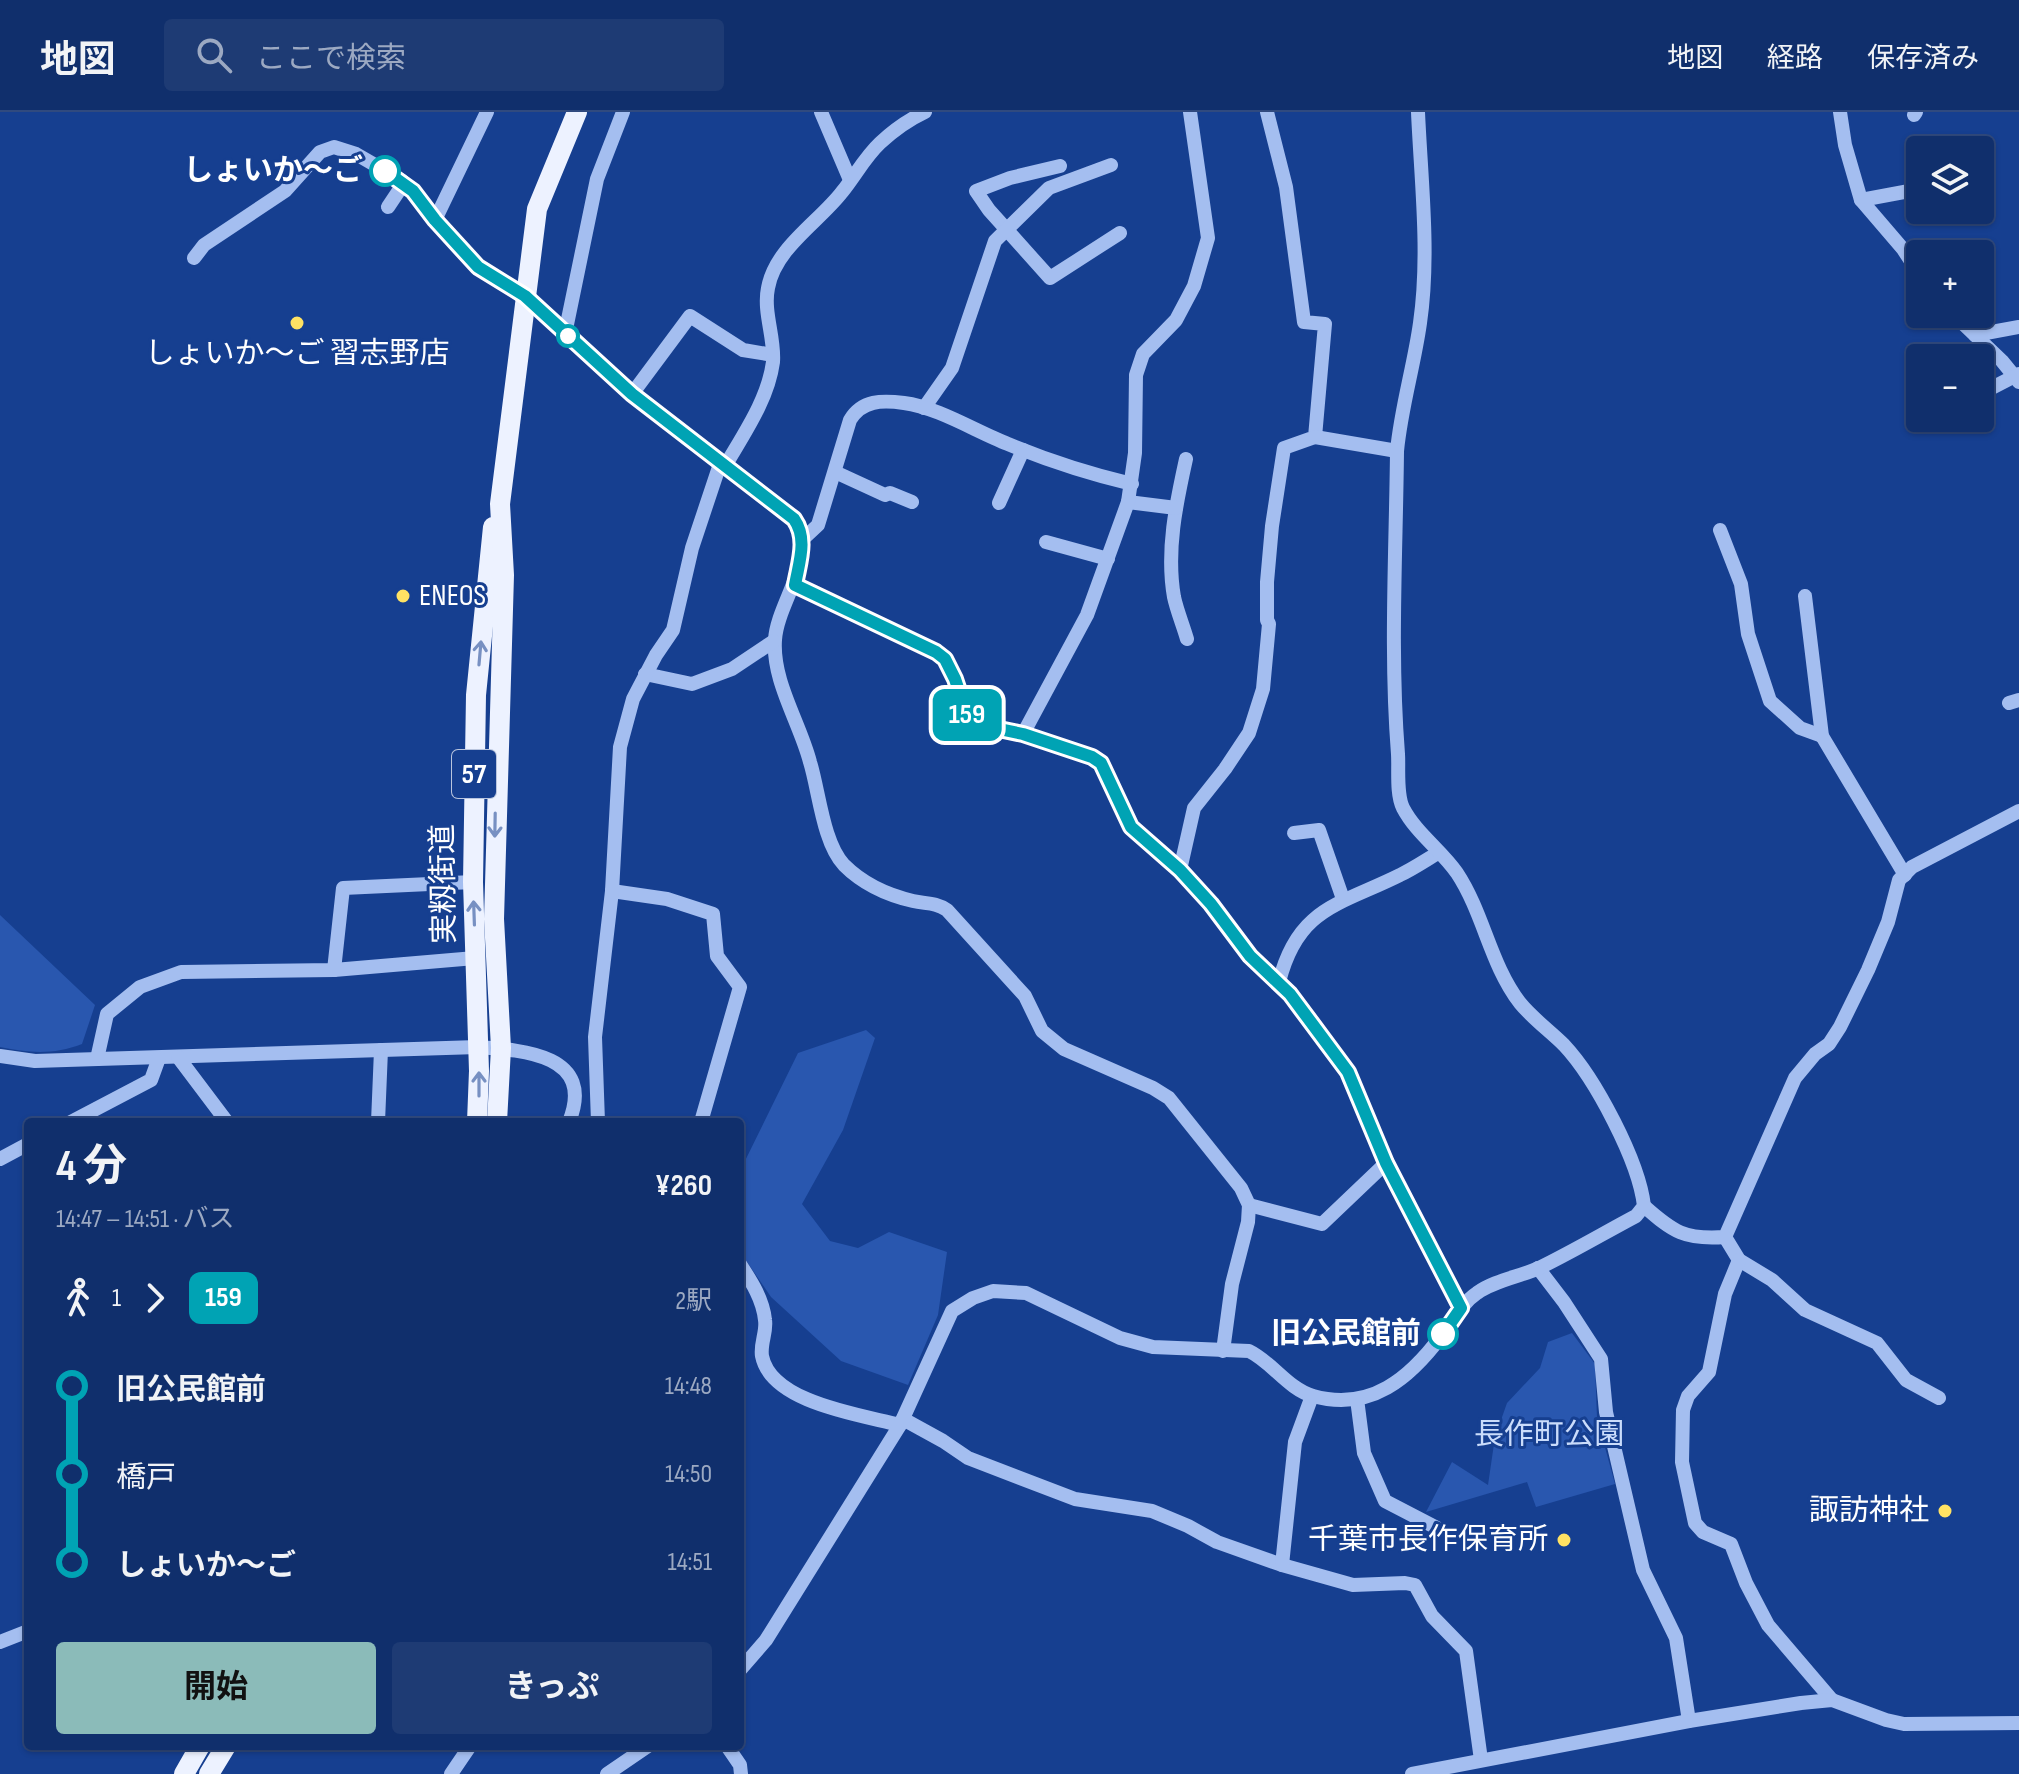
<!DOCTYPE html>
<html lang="ja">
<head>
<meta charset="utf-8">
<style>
  :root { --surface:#102f6c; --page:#1e3b74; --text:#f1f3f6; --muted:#9ca9c2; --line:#304a7f; --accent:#8bbbb9 }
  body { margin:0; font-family:"Sofia Sans Condensed","Noto Sans JP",sans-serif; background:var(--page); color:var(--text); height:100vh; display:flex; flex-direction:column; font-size:30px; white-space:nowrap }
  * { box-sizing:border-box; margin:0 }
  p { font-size:26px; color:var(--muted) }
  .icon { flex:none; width:44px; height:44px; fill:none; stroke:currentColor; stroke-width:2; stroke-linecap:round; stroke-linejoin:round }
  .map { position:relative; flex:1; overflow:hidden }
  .drawer { position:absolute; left:24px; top:1006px; width:720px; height:632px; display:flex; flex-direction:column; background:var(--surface); border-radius:8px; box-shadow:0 2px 6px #0004,0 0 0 2px var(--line) }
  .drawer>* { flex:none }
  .badge { padding:0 16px; border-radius:12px; font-size:28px; line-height:52px }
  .controls { position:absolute; left:1906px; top:24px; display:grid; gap:16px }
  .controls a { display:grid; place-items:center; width:88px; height:88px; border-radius:8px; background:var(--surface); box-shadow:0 2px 6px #0004,0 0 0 2px var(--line); font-size:40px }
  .map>.badge { position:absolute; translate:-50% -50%; box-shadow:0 0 0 4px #fff }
  .legs { display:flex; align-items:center; gap:12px; height:88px; padding:0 32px; font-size:26px }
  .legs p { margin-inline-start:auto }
  .headline { display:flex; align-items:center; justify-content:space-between; height:136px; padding:0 32px }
  h1 { font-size:44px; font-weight:700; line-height:60px }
  .button { display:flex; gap:16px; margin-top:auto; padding:16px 32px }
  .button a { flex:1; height:92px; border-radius:8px; background:var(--accent); color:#111; font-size:32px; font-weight:700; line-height:92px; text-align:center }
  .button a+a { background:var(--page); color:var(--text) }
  ul { padding:0 32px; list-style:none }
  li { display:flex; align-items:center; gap:28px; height:88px; font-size:30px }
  li i { display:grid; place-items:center; width:12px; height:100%; margin:0 10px; background:currentColor }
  li i::after { content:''; width:20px; height:20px; margin:-10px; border:6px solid; border-radius:50%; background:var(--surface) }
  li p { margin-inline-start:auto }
  li:first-child i { background:linear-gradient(#0000 50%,currentColor 0) }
  li:last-child i { background:linear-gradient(currentColor 50%,#0000 0) }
  header { display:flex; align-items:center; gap:48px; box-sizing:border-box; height:112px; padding:0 40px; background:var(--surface); border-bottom:2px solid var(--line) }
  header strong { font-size:38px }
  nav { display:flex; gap:44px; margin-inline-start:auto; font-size:28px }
  .search { width:560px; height:72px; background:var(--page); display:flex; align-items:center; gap:20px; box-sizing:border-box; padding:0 28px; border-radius:8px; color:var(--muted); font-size:30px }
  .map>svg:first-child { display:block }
  .green { fill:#2957af }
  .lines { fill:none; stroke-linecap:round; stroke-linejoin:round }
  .minor { stroke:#a4bef0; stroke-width:14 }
  .major { stroke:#edf2ff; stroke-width:20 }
  .oneway { stroke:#7790c2 }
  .line-1-casing { stroke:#fff; stroke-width:18 }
  .line-1 { stroke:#00a3b4; stroke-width:12 }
  .stop-1-dot { fill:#fff; stroke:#00a3b4; stroke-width:4 }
  .poi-dot { fill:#ffe263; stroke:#163f90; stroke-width:3 }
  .labels { text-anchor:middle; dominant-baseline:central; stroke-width:6; stroke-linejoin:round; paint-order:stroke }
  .shield { fill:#163f90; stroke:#b9c5de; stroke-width:2 }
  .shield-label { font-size:28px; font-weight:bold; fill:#fff }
  .stop-label { font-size:30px; font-weight:bold; fill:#fff; stroke:#163f90; text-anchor:end }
  .poi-label { font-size:30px; fill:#fff; stroke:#163f90; text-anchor:end }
  .street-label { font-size:30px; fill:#fff; stroke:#163f90 }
  .park-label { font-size:30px; fill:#cadcfb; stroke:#163f90 }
</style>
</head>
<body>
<header>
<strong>地図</strong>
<div class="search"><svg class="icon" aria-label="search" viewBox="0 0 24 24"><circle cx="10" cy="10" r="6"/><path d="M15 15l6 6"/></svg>ここで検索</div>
<nav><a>地図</a><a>経路</a><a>保存済み</a></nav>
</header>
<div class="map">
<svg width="2019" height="1662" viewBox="0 0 2019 1662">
  <rect width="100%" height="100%" fill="#163f90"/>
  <g class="green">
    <path d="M0,803L95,893L82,932C54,943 29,941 0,935Z"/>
    <path d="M866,918L875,926L843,1018L802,1092L830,1129L858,1136L889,1120L947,1140L938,1203L908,1273L841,1249L771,1185L743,1144L740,1134V1059L798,941Z"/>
    <path d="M1572,1221L1595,1252L1597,1306L1615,1372L1536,1395L1527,1370L1426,1400L1452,1350L1488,1373L1495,1325L1507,1291L1540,1256L1548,1230Z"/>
  </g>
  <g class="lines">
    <g class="minor">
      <path d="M821,0L850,68"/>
      <path d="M1267,0L1286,75L1304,210L1325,212L1315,325L1284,336L1272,414L1267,470V508L1269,512L1263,577L1249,621L1225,657L1194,696L1180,758L1211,792L1250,844L1290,882L1348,960L1386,1051L1461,1196"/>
      <path d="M1840,0L1845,33L1861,88L1903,137L1920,163"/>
      <path d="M1914,3L1916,0"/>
      <path d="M1060,54L1010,66L976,79L989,98L1050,166L1120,121"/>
      <path d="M1861,88L1920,77"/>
      <path d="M388,95L404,71"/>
      <path d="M435,108L487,0"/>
      <path d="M194,146L204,133L285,79L320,40L334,35L356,42L401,68L413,79L435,108L478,155L525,184L632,282L794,407C820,444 777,490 775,528C772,569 800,611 810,650C819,679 823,731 844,753C863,772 887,783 913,789C926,792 935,790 947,798L1025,884L1042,919L1064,937L1153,976L1169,986L1241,1076L1249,1093L1248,1110L1232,1172L1223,1239"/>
      <path d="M1953,202L2002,249L2019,270"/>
      <path d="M565,222L597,67L623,0"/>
      <path d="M1975,223L2019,215"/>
      <path d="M632,282L690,204L743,238L773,243"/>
      <path d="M1980,282L2019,262"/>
      <path d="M924,296L952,256L995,129L1049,76L1111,53"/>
      <path d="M1922,315L1937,306"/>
      <path d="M1315,325L1397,339"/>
      <path d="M1186,347C1176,392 1166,439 1174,485C1177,499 1183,513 1187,527"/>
      <path d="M724,356C743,323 768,288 773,250C775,226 763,200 768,176C775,136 819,110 842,80C855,64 865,45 880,31C894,18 908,8 925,0"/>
      <path d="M835,360L885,383L890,381L912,390"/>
      <path d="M1128,390L1176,396"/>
      <path d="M999,391L1023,338"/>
      <path d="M1720,418L1741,472L1748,522L1770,589L1800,616L1822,624"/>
      <path d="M803,427L818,413L850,308C862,288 882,288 904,291C937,295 977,320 1008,332C1049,349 1090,362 1132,372"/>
      <path d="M1046,430L1108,447"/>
      <path d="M795,473L936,540L945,547L955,567L967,603L980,613L998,619L1023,622L1092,645L1101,651L1131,715L1180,758"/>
      <path d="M1805,484L1822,624L1905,763"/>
      <path d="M645,562L692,572L732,557L774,529"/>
      <path d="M2009,591L2019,588"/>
      <path d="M1023,622L1087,503L1128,390L1135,341L1136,263L1143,242L1176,208L1194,174L1208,126L1190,0"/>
      <path d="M1294,721L1319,718L1343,787"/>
      <path d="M612,779L667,787L713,802L717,844L740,875L701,1010"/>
      <path d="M334,858L343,776L473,770"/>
      <path d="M1279,870C1298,795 1340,793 1400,763C1413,757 1426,748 1438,741"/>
      <path d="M0,944L35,949L478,935C524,938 596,943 569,1010"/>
      <path d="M178,945L227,1010"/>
      <path d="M97,947L107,902L140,875L181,860L334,858L475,846"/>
      <path d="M71,1010L151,968L159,946"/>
      <path d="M378,1010L381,938"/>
      <path d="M598,1010L595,925L612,779L620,635L633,587L656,543L673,518L692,436L720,352"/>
      <path d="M0,1047L28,1032"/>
      <path d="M1249,1093L1322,1112L1386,1051"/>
      <path d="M1644,1094C1673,1120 1685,1128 1725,1125L1795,966L1815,942L1829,932L1840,915L1868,858L1888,810L1899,768L1912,755L2019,699"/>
      <path d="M1725,1125L1739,1148L1772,1168L1805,1198L1877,1231L1906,1268L1939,1286"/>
      <path d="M1739,1148L1725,1182L1709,1260L1688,1284L1683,1298L1682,1350L1695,1411L1703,1420L1731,1432L1746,1471L1768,1513L1832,1588"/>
      <path d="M740,1152C751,1169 763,1187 765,1208C767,1220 760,1231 762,1244C771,1291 862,1303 900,1313"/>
      <path d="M1538,1156L1564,1190L1601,1247L1606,1300L1643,1458L1676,1526L1689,1609"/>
      <path d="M1357,1287L1364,1341L1385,1389L1437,1416"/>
      <path d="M903,1307L943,1329L968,1346L1075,1387L1152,1399L1188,1414L1217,1430L1282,1453L1353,1473L1405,1471L1415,1473L1432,1504L1466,1539L1481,1648"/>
      <path d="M1282,1453L1295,1330L1312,1284"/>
      <path d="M0,1530L28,1519"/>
      <path d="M740,1558L766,1528L900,1313L952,1199L973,1186L993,1179L1026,1181L1120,1226L1153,1235L1249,1239C1272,1250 1288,1277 1313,1284C1371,1300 1410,1266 1442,1223C1453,1209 1462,1191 1477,1181C1495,1168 1519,1165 1539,1156C1572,1140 1604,1121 1636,1104L1644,1094C1639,1049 1595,966 1564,933C1550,919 1533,907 1520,891C1490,852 1484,802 1457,761C1441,738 1416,721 1403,696C1396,682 1399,657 1398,642C1390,541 1396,440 1397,339C1401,296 1414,254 1420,211C1430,142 1421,69 1418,0"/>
      <path d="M727,1634L740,1653L741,1662"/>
      <path d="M451,1662L470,1634"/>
      <path d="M607,1662L648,1634"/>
      <path d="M1412,1662L1689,1609L1801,1591L1832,1588L1886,1608L1904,1612L2019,1611"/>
    </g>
    <g class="major">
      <path d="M477,1010L479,959L473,770L476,583L493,415"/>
      <path d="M497,1010L501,936L494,807L504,463L500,392L537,97L577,0"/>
      <path d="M184,1662L200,1634"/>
      <path d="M209,1662L226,1634"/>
    </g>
  </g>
  <defs><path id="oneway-shaft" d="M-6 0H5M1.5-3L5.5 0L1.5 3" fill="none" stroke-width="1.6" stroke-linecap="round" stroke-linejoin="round" transform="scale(2)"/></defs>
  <g class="oneway">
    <use href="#oneway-shaft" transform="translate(480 541) rotate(-85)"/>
    <use href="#oneway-shaft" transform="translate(495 713) rotate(91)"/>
    <use href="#oneway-shaft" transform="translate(474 801) rotate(-92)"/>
    <use href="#oneway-shaft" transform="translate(479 972) rotate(-90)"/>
  </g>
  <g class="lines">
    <g class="line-1-casing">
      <path id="line-1" d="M385,59L413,79L435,108L478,155L525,184L632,282L794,407C808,427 799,450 795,473L936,540L945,547L955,567L967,603L980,613L1023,622L1092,645L1101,651L1131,715L1180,758L1211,792L1250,844L1290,882L1348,960L1386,1051L1461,1196L1443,1222"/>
    </g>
    <use href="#line-1" class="line-1"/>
  </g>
  <g class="stop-1-dot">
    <circle cx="385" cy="59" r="14"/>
    <circle cx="568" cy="224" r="10"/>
    <circle cx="1443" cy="1222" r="14"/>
  </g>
  <g class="poi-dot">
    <circle cx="297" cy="211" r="8"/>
    <circle cx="403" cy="484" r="8"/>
    <circle cx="1945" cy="1399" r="8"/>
    <circle cx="1564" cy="1428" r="8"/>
  </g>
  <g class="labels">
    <rect class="shield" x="452" y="638" width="44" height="48" rx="6"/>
    <g class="shield-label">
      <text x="474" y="662">57</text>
    </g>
    <g class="stop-label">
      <text x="363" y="59">しょいか〜ご</text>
      <text x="1421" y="1222">旧公民館前</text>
    </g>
    <g class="poi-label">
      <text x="297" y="242" text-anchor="middle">しょいか～ご 習志野店</text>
      <text x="419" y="484" text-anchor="start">ENEOS</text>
      <text x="1929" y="1399">諏訪神社</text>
      <text x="1548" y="1428">千葉市長作保育所</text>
    </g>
    <g class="street-label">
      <text transform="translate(444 772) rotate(-91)">実籾街道</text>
    </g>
    <g class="park-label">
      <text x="1549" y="1323">長作町公園</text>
    </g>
  </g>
</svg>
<div class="controls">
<a><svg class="icon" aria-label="layers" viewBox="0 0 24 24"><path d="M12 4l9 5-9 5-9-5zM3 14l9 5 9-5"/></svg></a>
<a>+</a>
<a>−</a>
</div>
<b class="badge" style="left:967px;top:603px;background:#00a3b4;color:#fff">159</b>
<section class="drawer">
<div class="headline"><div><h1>4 分</h1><p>14:47 – 14:51 · バス</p></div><b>¥260</b></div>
<div class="legs"><svg class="icon" aria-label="walk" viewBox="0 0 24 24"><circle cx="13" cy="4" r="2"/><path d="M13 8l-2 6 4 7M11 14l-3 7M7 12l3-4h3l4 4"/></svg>1<svg class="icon" aria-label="forward" viewBox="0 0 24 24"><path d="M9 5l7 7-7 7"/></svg><b class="badge" style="background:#00a3b4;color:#fff">159</b><p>2駅</p></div>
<ul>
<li><i style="color:#00a3b4"></i><b>旧公民館前</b><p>14:48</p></li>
<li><i style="color:#00a3b4"></i><span>橋戸</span><p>14:50</p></li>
<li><i style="color:#00a3b4"></i><b>しょいか〜ご</b><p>14:51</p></li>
</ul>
<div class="button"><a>開始</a><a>きっぷ</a></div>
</section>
</div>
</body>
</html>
